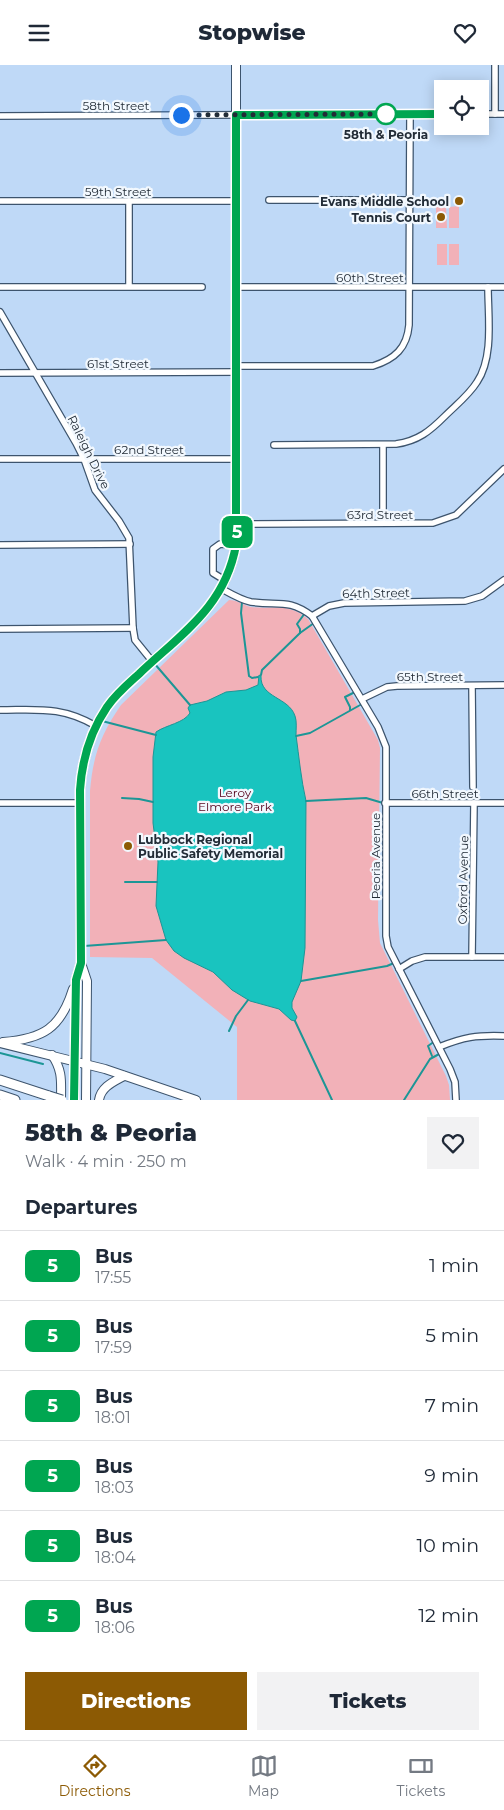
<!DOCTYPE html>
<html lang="en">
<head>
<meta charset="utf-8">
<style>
  :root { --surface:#fff; --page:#f2f2f3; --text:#1f2937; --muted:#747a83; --line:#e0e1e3; --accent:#8c5a04 }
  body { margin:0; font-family:Montserrat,sans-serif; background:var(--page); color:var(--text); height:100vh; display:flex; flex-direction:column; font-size:19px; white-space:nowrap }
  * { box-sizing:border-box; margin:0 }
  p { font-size:16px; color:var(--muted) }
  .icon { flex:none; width:28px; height:28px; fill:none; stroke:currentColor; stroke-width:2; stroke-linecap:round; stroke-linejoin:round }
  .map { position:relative; height:1035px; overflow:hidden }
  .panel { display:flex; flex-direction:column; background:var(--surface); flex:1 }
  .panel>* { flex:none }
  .badge { padding:0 10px; border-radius:8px; font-size:18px; line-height:32px }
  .fabs { position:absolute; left:434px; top:15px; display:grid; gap:10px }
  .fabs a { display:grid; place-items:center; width:55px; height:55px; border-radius:0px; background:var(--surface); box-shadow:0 2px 12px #0003; font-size:25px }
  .you { position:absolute; width:25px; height:25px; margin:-12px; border:4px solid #fff; border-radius:50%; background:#1a73e8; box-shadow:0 0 0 8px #1a73e833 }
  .map>.badge { position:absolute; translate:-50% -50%; box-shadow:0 0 0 2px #fff }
  h2 { padding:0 25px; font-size:19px; line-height:45px }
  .round { display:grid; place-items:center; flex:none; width:52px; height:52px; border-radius:0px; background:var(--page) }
  .summary { display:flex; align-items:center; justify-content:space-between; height:85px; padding:0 25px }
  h1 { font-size:24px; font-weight:800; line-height:38px }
  .primary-button { display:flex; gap:10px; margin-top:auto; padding:10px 25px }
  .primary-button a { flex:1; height:58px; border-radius:0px; background:var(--accent); color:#fff; font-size:20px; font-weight:800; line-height:58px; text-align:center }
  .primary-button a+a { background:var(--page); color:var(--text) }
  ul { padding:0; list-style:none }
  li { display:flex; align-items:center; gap:15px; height:70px; padding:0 25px; border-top:1px solid var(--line) }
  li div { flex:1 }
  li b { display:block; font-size:19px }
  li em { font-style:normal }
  li .badge { min-width:55px; font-weight:700; text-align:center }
  header { display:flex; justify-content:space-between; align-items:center; height:65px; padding:0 25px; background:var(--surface); font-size:22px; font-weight:800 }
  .tab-bar { display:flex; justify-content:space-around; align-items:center; height:70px; border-top:1px solid var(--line); background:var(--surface); font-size:14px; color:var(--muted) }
  .tab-bar a { display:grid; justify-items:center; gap:2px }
  .tab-bar .selected { color:var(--accent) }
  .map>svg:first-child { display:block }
  .green { fill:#f2b1b8 }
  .water { fill:#19c4bf; stroke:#1c9696 }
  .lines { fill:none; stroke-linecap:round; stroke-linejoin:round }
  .stream { stroke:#1c9696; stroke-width:2 }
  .minor-casing { stroke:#3d546d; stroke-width:8 }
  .major-casing { stroke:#3d546d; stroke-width:10 }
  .highway-casing { stroke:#3d546d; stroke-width:11 }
  .minor { stroke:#fff; stroke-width:5.5 }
  .major { stroke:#fff; stroke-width:8 }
  .highway { stroke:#fff; stroke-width:9 }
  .highway-bridge-casing { stroke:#3d546d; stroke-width:11; stroke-linecap:butt }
  .highway-bridge { stroke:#fff; stroke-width:9 }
  .line-casing { stroke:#fff; stroke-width:11 }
  .line { stroke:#00a651; stroke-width:8 }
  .walk { stroke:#222c37; stroke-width:5; stroke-dasharray:0 9 }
  .stop-dot { fill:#fff; stroke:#00a651; stroke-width:2.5 }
  .poi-dot { fill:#8c5a04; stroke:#f2f8fe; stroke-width:2 }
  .labels { text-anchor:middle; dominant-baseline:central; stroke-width:4.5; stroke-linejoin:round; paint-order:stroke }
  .street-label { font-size:12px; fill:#222c37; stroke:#f2f8fe }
  .stop-label { font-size:12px; font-weight:bold; fill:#222c37; stroke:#f2f8fe }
  .poi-label { font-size:12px; font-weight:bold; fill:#222c37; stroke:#f2f8fe; text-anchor:end }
  .park-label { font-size:12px; fill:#55031c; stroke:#f2f8fe }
</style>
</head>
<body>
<header><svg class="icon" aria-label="menu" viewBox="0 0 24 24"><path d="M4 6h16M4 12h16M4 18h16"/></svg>Stopwise<svg class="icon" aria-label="heart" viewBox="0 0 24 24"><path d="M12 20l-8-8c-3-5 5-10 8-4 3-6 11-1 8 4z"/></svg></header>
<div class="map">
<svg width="504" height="1035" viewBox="0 0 504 1035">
  <rect width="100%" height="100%" fill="#bfd9f7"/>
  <g class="green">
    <path d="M436,141H446L447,163H436Z"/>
    <path d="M459,141V163H449V142Z"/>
    <rect x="437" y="179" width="10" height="21"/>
    <rect x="449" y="179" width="10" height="21"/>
    <path d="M229,535C237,535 243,540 251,542C276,545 286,537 308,554L378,675L380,683L378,855L380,878L446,1011L449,1020L450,1035H237V962L152,893L90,892V726C93,690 101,669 121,640Z"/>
  </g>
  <path class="water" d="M259,610L261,611C260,633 289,632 295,651C297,656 296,664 296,670C299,692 301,714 306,736L305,883L301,916L292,937V943L297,952L295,956L291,955L279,944L250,936L232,925L213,907L184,893L174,886L166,875L156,841L158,797L153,758V692L156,667C166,660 184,658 190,648L188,643L190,640L207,636L226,627L246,625L258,620Z"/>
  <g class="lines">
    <g class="stream">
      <path d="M242,537L241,548L249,611L252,613L258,612"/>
      <path d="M300,568V564L297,559L305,548"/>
      <path d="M154,598L190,640"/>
      <path d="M261,610L262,605L300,568L314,558"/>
      <path d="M350,645V642L345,632L355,627"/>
      <path d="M102,656L156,670"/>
      <path d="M296,671L310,668L362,639"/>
      <path d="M122,733L139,734L153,737"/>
      <path d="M306,736L366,733L383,738"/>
      <path d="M125,817H157"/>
      <path d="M84,881L166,875"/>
      <path d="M301,916L387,901L394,898"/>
      <path d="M295,956L332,1035"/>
      <path d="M229,966L236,951L248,935"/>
      <path d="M0,988L43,999"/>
      <path d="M432,991L428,981L435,976"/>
      <path d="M404,1035L430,994L441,988"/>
    </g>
    <g class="minor-casing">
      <g id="minor">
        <path d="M480,49H504"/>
        <path d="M495,49V0"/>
        <path d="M0,51L442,49"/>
        <path d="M269,135H410"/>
        <path d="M0,136H237"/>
        <path d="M129,136V221"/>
        <path d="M0,222H202"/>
        <path d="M237,222H504"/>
        <path d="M0,247L76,378L84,394L95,425L119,456L129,473L133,563L135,575L152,596"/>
        <path d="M237,301H373C395,294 407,283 409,260L410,49"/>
        <path d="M0,308L237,307"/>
        <path d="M274,380L396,379C418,376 430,366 445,351C456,340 469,330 477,317C494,292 488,251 488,222"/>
        <path d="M0,394H237"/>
        <path d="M383,458V380"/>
        <path d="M237,459L433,458L456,450L504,404"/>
        <path d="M0,480L130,479"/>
        <path d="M226,516L213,508V484L220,479L236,480"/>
        <path d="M222,524C231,529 241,535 251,537C278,541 288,533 312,551L378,662L386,682V871L388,882L450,1004L455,1017L456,1035"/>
        <path d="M312,551L329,541L344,538L465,536L482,531L504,515"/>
        <path d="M0,564L133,563"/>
        <path d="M472,621L473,722"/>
        <path d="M362,634L387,622L397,621L504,620"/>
        <path d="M0,645C38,645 62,641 96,661"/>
        <path d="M0,738H80"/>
        <path d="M385,738H504"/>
        <path d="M472,892L474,738"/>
        <path d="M399,904L412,896L425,892H504"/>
        <path d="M439,982C464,972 476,970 504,971"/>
      </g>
    </g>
    <g class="major-casing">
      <g id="major">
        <path d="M81,898L87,916L86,1035"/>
        <path d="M3,977C43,974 61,963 73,924"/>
        <path d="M0,978L105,1004L196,1035"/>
        <path d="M52,990C63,1006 61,1017 61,1035"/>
        <path d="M74,1035L76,915L81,898L80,725C82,695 90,667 107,642C116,629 128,619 139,609C181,569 226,541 236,480V0"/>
        <path d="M99,1035C101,1022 113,1017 124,1011"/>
      </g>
    </g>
    <g class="highway-casing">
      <g id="highway">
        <path d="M0,1015L49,1031"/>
        <path d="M0,1030L15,1035"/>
      </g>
    </g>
    <use href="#minor" class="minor"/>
    <use href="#major" class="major"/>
    <use href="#highway" class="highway"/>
    <g class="highway-bridge-casing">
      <path id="highway-bridge" d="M49,1031L62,1035"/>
    </g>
    <use href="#highway-bridge" class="highway-bridge"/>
  </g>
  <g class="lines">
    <g class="line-casing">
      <path id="line" d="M74,1035L76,915L81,898L80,725C82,695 90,667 107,642C116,629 128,619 139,609C181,569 225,542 236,480V50L442,49"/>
    </g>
    <use href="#line" class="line"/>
    <path class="walk" d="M181,50L391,49H386"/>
  </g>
  <circle class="stop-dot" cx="386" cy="49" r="10"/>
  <g class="poi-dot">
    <circle cx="459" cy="136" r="5"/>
    <circle cx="441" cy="152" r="5"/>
    <circle cx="128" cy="781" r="5"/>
  </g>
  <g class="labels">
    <g class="street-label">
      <text x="116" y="40">58th Street</text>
      <text x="118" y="126">59th Street</text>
      <text x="370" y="212">60th Street</text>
      <text x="118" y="298">61st Street</text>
      <text x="149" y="384">62nd Street</text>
      <text transform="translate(89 387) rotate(64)">Raleigh Drive</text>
      <text x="380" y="449">63rd Street</text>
      <text transform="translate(376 528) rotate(-1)">64th Street</text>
      <text x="430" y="611">65th Street</text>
      <text x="445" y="728">66th Street</text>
      <text transform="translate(375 791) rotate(-90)">Peoria Avenue</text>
      <text transform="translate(463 815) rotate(-89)">Oxford Avenue</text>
    </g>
    <g class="stop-label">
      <text x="386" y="69">58th &amp; Peoria</text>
    </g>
    <g class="poi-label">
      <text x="449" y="136">Evans Middle School</text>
      <text x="431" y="152">Tennis Court</text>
      <text x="138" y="774" text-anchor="start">Lubbock Regional<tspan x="138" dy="14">Public Safety Memorial</tspan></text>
    </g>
    <g class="park-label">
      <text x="235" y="727">Leroy<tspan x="235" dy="14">Elmore Park</tspan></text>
    </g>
  </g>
</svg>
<div class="fabs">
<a><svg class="icon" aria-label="locate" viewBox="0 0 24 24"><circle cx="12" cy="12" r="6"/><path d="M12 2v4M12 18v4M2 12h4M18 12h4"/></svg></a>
</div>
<div class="you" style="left:181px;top:50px"></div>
<b class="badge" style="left:237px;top:467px;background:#00a651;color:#fff">5</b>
</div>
<section class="panel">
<div class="summary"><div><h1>58th &amp; Peoria</h1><p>Walk · 4 min · 250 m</p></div><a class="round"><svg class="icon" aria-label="heart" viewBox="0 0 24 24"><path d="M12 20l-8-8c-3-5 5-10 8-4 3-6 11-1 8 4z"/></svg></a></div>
<h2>Departures</h2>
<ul>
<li><span class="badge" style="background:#00a651;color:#fff">5</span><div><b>Bus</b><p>17:55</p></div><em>1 min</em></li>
<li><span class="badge" style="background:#00a651;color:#fff">5</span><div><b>Bus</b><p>17:59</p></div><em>5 min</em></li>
<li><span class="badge" style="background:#00a651;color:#fff">5</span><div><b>Bus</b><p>18:01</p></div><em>7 min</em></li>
<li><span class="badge" style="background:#00a651;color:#fff">5</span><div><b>Bus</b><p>18:03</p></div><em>9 min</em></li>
<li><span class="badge" style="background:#00a651;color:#fff">5</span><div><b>Bus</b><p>18:04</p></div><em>10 min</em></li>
<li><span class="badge" style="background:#00a651;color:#fff">5</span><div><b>Bus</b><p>18:06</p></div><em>12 min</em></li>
</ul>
<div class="primary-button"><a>Directions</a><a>Tickets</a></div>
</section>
<nav class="tab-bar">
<a class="selected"><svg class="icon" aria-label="directions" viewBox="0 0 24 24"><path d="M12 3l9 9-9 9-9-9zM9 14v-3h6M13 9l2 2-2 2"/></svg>Directions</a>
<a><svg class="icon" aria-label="map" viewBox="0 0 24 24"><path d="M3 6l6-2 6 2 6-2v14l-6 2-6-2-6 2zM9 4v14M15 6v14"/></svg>Map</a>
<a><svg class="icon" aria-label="tickets" viewBox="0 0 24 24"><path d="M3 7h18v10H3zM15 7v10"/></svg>Tickets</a>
</nav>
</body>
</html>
